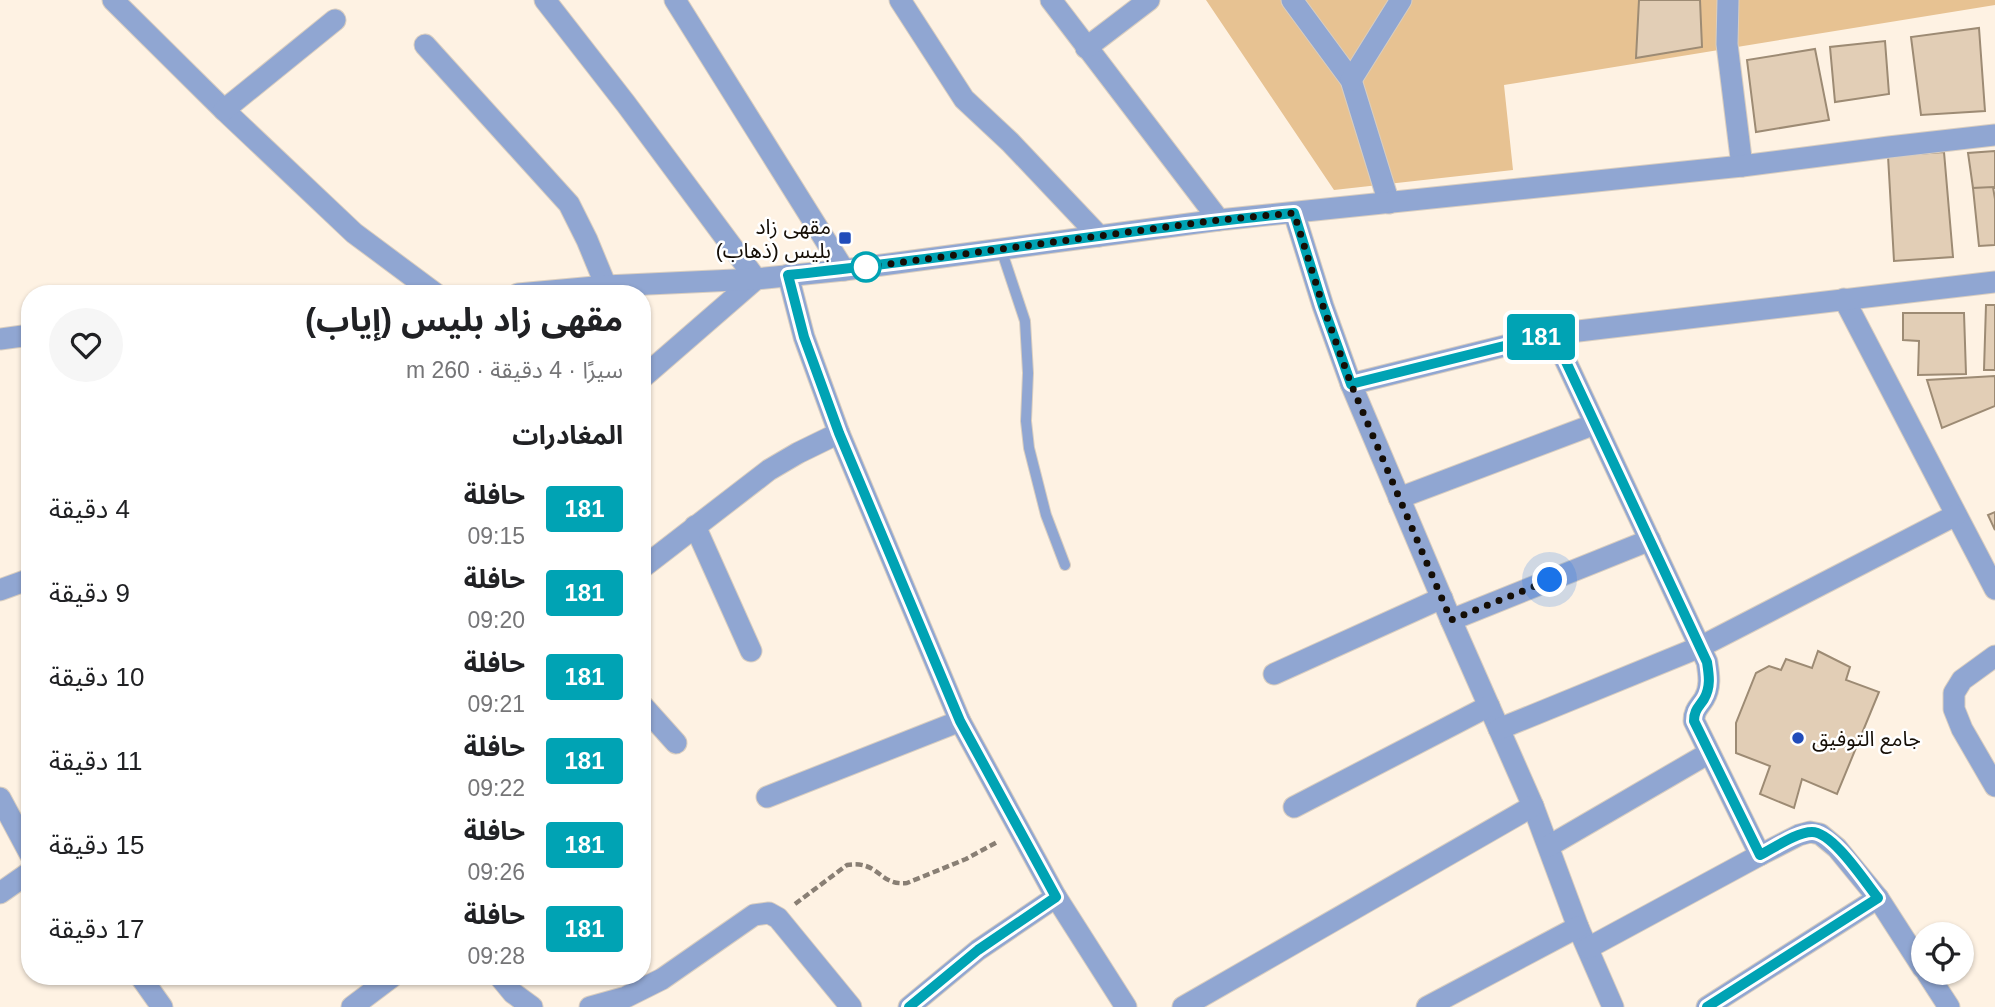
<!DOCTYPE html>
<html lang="ar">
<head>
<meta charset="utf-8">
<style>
  :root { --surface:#fff; --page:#f6f6f6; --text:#202124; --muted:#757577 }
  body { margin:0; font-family:Helvetica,"Noto Sans Arabic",sans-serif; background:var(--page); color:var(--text); direction:rtl; height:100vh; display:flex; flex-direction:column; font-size:26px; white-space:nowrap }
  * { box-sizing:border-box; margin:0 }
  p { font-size:23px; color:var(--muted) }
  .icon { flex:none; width:38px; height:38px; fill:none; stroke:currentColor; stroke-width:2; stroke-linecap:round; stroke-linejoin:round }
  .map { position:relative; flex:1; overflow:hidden; direction:ltr }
  .drawer { position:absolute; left:21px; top:285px; width:630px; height:700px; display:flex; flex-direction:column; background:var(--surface); border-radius:28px; box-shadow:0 2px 5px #0004; direction:rtl }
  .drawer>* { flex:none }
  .badge { padding:0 14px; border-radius:5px; font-size:24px; line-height:46px }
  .buttons { position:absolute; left:1911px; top:922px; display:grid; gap:14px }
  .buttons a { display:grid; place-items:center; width:63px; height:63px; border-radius:50%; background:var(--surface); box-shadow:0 2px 5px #0004; font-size:35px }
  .you { position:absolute; width:35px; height:35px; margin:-18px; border:5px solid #fff; border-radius:50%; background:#1a73e8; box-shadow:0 0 0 10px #1a73e833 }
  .map>.badge { position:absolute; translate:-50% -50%; box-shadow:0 0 0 4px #fff }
  h2 { padding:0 28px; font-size:26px; line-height:63px }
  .round { display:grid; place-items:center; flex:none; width:74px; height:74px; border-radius:37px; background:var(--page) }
  .headline { display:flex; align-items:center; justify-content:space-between; height:119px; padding:0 28px }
  h1 { font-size:33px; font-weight:700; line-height:52px }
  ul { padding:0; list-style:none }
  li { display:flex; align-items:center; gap:21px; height:84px; padding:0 28px }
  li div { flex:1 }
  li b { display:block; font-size:26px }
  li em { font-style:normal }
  li .badge { min-width:77px; font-weight:700; text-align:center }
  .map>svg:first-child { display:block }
  .green { fill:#e7c292 }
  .building { fill:#e2ceb6; stroke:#9d8b74; stroke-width:2 }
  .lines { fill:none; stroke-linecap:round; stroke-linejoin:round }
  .service-casing { stroke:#d9cec0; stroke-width:12 }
  .minor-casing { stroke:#d9cec0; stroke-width:23 }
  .tertiary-casing { stroke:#d9cec0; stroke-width:23 }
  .path { stroke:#897f74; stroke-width:4.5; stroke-dasharray:7 3.5; stroke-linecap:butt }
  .service { stroke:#90a6d2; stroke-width:10 }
  .minor { stroke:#90a6d2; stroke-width:21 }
  .tertiary { stroke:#90a6d2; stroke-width:21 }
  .line-casing { stroke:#fff; stroke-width:16 }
  .line { stroke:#00a3b4; stroke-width:10 }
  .walk { stroke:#150e06; stroke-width:7; stroke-dasharray:0 12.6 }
  .poi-dot { fill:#214cba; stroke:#fff; stroke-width:2.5 }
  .stop-dot { fill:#fff; stroke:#00a3b4; stroke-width:3.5 }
  .labels { text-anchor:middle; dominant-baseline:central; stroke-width:5; stroke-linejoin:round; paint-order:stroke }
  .poi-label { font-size:21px; fill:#150e06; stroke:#fff; text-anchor:end }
</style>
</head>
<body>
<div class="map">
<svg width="1995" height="1007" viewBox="0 0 1995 1007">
  <rect width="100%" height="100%" fill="#fef2e3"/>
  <path class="green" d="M1206,0H1995V5L1504,85L1513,170L1334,190Z"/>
  <g class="building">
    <path d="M1639,0H1700L1702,47L1636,58Z"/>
    <path d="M1979,28L1985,111L1921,115L1911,37Z"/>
    <path d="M1885,41L1889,94L1835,102L1830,47Z"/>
    <path d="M1815,49L1829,120L1756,132L1747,60Z"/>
    <path d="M1995,151V188H1973L1968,153Z"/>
    <path d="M1944,152L1953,257L1894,261L1888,156Z"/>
    <path d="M1993,187L1995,199V245L1979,246L1973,188Z"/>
    <path d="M1986,305H1995V370H1984Z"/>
    <path d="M1903,313H1964L1966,374L1918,375L1919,341L1903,340Z"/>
    <path d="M1995,376V406L1942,428L1927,380Z"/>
    <path d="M1995,512V530L1988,515Z"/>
    <path d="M1818,651L1850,667L1846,680L1879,692L1837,794L1802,779L1794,808L1760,794L1770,766L1736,753V723L1756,673L1769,666L1781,670L1786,659L1812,668Z"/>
  </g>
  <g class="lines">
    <g class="service-casing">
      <path id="service" d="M1001,249L1025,321L1028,373L1026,421L1029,448L1046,515L1065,565"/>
    </g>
    <g class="minor-casing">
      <g id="minor">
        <path d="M113,0L224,110L354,233L436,294"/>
        <path d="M545,0L626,104L756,279L642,378"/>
        <path d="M675,0L844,270"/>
        <path d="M900,0L964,99L1010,142L1099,236"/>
        <path d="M1051,0L1219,220"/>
        <path d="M1292,0L1351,80L1389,203"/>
        <path d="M1728,0L1727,44L1742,166"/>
        <path d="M425,45L569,204L587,240L606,286"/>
        <path d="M1086,48L1149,0"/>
        <path d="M1351,80L1401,0"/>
        <path d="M224,110L335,20"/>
        <path d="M1294,213L1323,306L1351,384L1451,620L1533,806L1578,927L1613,1007"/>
        <path d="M788,275L804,337L839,433L960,721L1056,897L1126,1007"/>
        <path d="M1844,299L1995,589"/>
        <path d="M1553,334L1707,662C1709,675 1711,687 1704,699C1699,707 1694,710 1694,721L1760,855"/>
        <path d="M1351,384L1553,334L1995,282"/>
        <path d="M1399,498L1595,424"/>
        <path d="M695,526L751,651"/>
        <path d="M642,568L769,470L798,453L839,433"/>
        <path d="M0,590L30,579"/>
        <path d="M1451,620L1650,540"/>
        <path d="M1995,656L1962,680L1954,693V709L1962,729L1995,786"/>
        <path d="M1274,674L1442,598"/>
        <path d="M642,705L676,743"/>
        <path d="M1499,729L1700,647L1956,515"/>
        <path d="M767,797L960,721"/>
        <path d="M0,798L30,854"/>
        <path d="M1294,807L1489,706"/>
        <path d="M1549,846L1709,753"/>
        <path d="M0,893L30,872"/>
        <path d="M1588,948L1760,855L1799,835L1810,832L1820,834L1837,848L1878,898L1923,968"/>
        <path d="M1927,973L1949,1007"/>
        <path d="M140,976L162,1007"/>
        <path d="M499,976L513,993L532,1007"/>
        <path d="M352,1007L393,976"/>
        <path d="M590,1007L626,997L662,979L754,915L769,913L778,918L851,1007"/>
        <path d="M909,1007L978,950L1056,897"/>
        <path d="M1183,1007L1533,806"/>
        <path d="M1427,1007L1578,927"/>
        <path d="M1707,1007L1878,898"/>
      </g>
    </g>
    <g class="tertiary-casing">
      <g id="tertiary">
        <path d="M518,294L606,286L756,279L844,270L1219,220L1742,166L1889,147L1995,135"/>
        <path d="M0,339L30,335"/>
      </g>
    </g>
    <path class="path" d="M795,904L847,865C880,860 878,886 907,883L966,859L999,841"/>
    <use href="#service" class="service"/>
    <use href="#minor" class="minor"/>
    <use href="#tertiary" class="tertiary"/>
  </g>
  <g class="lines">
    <g class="line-casing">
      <path id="line" d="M909,1007L978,950L1056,897L960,721L839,433L804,337L788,275C957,258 1125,229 1294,213L1323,306L1351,384L1553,334L1707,662C1709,675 1711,687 1704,699C1699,707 1694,710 1694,721L1760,855C1774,848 1797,832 1812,832C1833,832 1865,882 1878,898L1707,1007"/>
    </g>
    <use href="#line" class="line"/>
    <path class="walk" d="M866,267L1219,220L1294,213L1323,306L1351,384L1451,620L1550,580"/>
  </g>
  <g class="poi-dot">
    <rect x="838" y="231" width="14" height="14" rx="3.5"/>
    <circle cx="1798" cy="738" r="7"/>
  </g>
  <circle class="stop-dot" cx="866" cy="267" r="14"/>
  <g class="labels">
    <g class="poi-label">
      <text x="831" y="226">مقهى زاد<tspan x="831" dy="24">بليس (ذهاب)</tspan></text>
      <text x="1812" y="738" text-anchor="start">جامع التوفيق</text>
    </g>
  </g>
</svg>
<div class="buttons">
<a><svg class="icon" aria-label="locate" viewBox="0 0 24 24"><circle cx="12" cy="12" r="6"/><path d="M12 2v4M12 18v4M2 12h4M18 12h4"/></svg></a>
</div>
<div class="you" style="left:1550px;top:580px"></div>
<b class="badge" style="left:1541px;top:337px;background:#00a3b4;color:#fff">181</b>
<section class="drawer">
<div class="headline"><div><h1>مقهى زاد بليس (إياب)</h1><p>سيرًا · 4 دقيقة · 260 m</p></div><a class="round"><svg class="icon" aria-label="heart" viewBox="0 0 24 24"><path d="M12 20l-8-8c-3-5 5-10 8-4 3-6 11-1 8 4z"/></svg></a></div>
<h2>المغادرات</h2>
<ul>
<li><span class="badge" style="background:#00a3b4;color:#fff">181</span><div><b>حافلة</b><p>09:15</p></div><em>4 دقيقة</em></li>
<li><span class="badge" style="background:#00a3b4;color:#fff">181</span><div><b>حافلة</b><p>09:20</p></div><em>9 دقيقة</em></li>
<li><span class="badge" style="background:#00a3b4;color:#fff">181</span><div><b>حافلة</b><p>09:21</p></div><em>10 دقيقة</em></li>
<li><span class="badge" style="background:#00a3b4;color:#fff">181</span><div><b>حافلة</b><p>09:22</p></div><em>11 دقيقة</em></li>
<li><span class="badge" style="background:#00a3b4;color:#fff">181</span><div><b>حافلة</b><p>09:26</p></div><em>15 دقيقة</em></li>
<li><span class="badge" style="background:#00a3b4;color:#fff">181</span><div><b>حافلة</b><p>09:28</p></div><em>17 دقيقة</em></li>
</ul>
</section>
</div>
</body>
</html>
